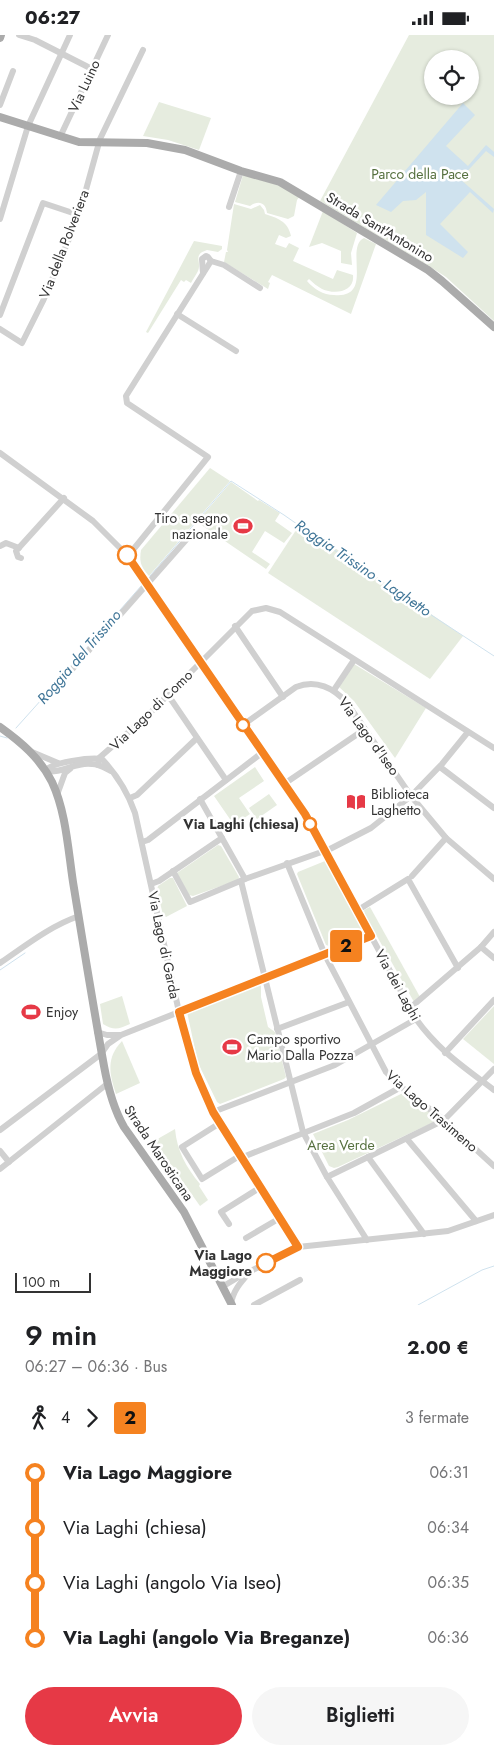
<!DOCTYPE html>
<html lang="it">
<head>
<meta charset="utf-8">
<style>
  :root { --surface:#fff; --page:#f6f6f6; --text:#202124; --muted:#757577; --accent:#e63946 }
  body { margin:0; font-family:Jost,sans-serif; background:var(--page); color:var(--text); height:100vh; display:flex; flex-direction:column; font-size:19px; white-space:nowrap }
  * { box-sizing:border-box; margin:0 }
  p { font-size:16px; color:var(--muted) }
  .icon { flex:none; width:28px; height:28px; fill:none; stroke:currentColor; stroke-width:2; stroke-linecap:round; stroke-linejoin:round }
  .map { position:relative; height:1270px; overflow:hidden }
  .sheet { display:flex; flex-direction:column; background:var(--surface); flex:1 }
  .sheet>* { flex:none }
  .badge { padding:0 10px; border-radius:4px; font-size:18px; line-height:32px }
  .buttons { position:absolute; left:424px; top:15px; display:grid; gap:10px }
  .buttons a { display:grid; place-items:center; width:55px; height:55px; border-radius:50%; background:var(--surface); box-shadow:0 1px 4px #0004; font-size:25px }
  .scale { position:absolute; left:15px; bottom:12px; width:76px; box-sizing:border-box; padding-left:5px; border:2px solid #333; border-top:0; font-size:14px; line-height:18px; white-space:nowrap; color:#333; -webkit-text-stroke:4px #fff; paint-order:stroke }
  .map>.badge { position:absolute; translate:-50% -50%; box-shadow:0 0 0 2px #fff }
  .legs { display:flex; align-items:center; gap:8px; height:55px; padding:0 25px; font-size:16px }
  .legs p { margin-inline-start:auto }
  .overview { display:flex; align-items:center; justify-content:space-between; height:85px; padding:0 25px }
  h1 { font-size:28px; font-weight:600; line-height:38px }
  .primary-button { display:flex; gap:10px; margin-top:auto; padding:10px 25px }
  .primary-button a { flex:1; height:58px; border-radius:30px; background:var(--accent); color:#fff; font-size:20px; font-weight:600; line-height:58px; text-align:center }
  .primary-button a+a { background:var(--page); color:var(--text) }
  ul { padding:0 25px; list-style:none }
  li { display:flex; align-items:center; gap:18px; height:55px; font-size:19px }
  li i { display:grid; place-items:center; width:8px; height:100%; margin:0 6px; background:currentColor }
  li i::after { content:''; width:12px; height:12px; margin:-6px; border:4px solid; border-radius:50%; background:var(--surface) }
  li p { margin-inline-start:auto }
  li:first-child i { background:linear-gradient(#0000 50%,currentColor 0) }
  li:last-child i { background:linear-gradient(currentColor 50%,#0000 0) }
  .status { display:flex; justify-content:space-between; align-items:center; height:35px; padding:0 25px; background:var(--surface); direction:ltr }
  .status svg { height:14px; fill:currentColor }
  .map>svg:first-child { display:block }
  .green { fill:#e6ecdf; fill-rule:evenodd }
  .water { fill:#cfe2ee }
  .lines { fill:none; stroke-linecap:round; stroke-linejoin:round }
  .stream { stroke:#cfe2ee; stroke-width:1 }
  .minor { stroke:#d0d0d0; stroke-width:6 }
  .major { stroke:#ababab; stroke-width:8 }
  .line-1-casing { stroke:#fff; stroke-width:11 }
  .line-1 { stroke:#f58220; stroke-width:8 }
  .stop-1-dot { fill:#fff; stroke:#f58220; stroke-width:2.5 }
  .labels { text-anchor:middle; dominant-baseline:central; stroke-width:5; stroke-linejoin:round; paint-order:stroke }
  .street-label { font-size:14px; fill:#333; stroke:#fff }
  .park-label { font-size:14px; fill:#56703f; stroke:#fff }
  .poi-label { font-size:14px; fill:#333; stroke:#fff; text-anchor:start }
  .stop-label { font-size:14px; font-weight:bold; fill:#333; stroke:#fff; text-anchor:end }
  .water-label { font-size:15px; font-style:italic; fill:#3f7597; stroke:#fff }
</style>
</head>
<body>
<div class="status"><b>06:27</b><svg viewBox="0 0 49 12"><path d="M0 12V9h3v3zM5 12V6h3v6zM10 12V3h3v9zM15 12V0h3v12zM26 1h20v11H26zM47 4h2v5h-2z"/></svg></div>
<div class="map">
<svg width="494" height="1270" viewBox="0 0 494 1270">
  <rect width="100%" height="100%" fill="#fff"/>
  <g class="green">
    <path d="M409,0H494V286L446,242L429,231L320,166ZM432,24H470V61H432Z"/>
    <path d="M159,67L211,83L199,115L168,105L143,101Z"/>
    <path d="M243,140L278,150L300,161L297,165L294,181L288,184L267,178C266,167 258,165 250,171L235,167Z"/>
    <path d="M234,169L251,174L260,170L264,175L265,179C277,183 288,186 291,201L286,203L279,200L275,209L286,213L289,208L299,213L293,226L333,244L337,235L353,240C355,257 335,260 322,254C317,251 313,248 309,244L307,246C314,254 323,260 334,260C375,264 344,212 364,203L376,209L351,279L272,240L268,247L270,248L268,254L224,227L226,217H228L227,215Z"/>
    <path d="M323,176L357,198L351,218L352,230L341,228V216L322,208L309,212Z"/>
    <path d="M194,206L222,211V214L218,217L207,215C192,220 202,226 198,236C196,240 193,244 191,248L186,245L184,247L181,245L148,298L146,297Z"/>
    <path d="M210,433L230,446L149,541C141,532 139,527 141,515Z"/>
    <path d="M231,447L258,466L259,465L280,478L275,486L292,498L284,508L265,496L252,517L270,529L266,534L197,487Z"/>
    <path d="M300,489L463,601L430,644L268,538Z"/>
    <path d="M354,629L426,673L395,723L354,666L338,651Z"/>
    <path d="M255,732L264,746L239,763L250,779L234,790L214,761Z"/>
    <path d="M269,759L277,770L257,784L249,773Z"/>
    <path d="M218,810L221,811L239,842L238,845L193,861L189,860L177,838Z"/>
    <path d="M325,826H327L365,896L364,898L329,911L326,910L297,839L298,837Z"/>
    <path d="M170,843H173L187,871L166,882L163,880L157,855L158,851Z"/>
    <path d="M370,872L420,962L414,967L365,880L364,875Z"/>
    <path d="M261,948V962L268,992L275,997L286,1042L284,1044L220,1069L217,1067L198,1028L187,977Z"/>
    <path d="M122,961L130,989C119,994 114,996 103,989L100,969Z"/>
    <path d="M494,971V1029L463,1004Z"/>
    <path d="M122,1006L140,1048L116,1059C109,1038 106,1023 122,1006Z"/>
    <path d="M405,1057L411,1060L438,1085L338,1132L334,1133L329,1131L313,1099L348,1085Z"/>
    <path d="M175,1094C177,1116 186,1132 200,1149L199,1151L208,1165L200,1171L154,1106Z"/>
  </g>
  <path class="water" d="M463,68L475,80L446,111L468,131L486,110L494,117V122L486,116L460,144L494,174L493,178L470,157L440,189L468,217L463,223L426,200V157L416,165L403,166L391,177L376,170Z"/>
  <g class="lines">
    <g class="stream">
      <path d="M150,541L231,446L284,480L367,538L494,621"/>
      <path d="M55,649L142,550"/>
      <path d="M16,693L51,654"/>
      <path d="M0,701L7,703"/>
      <path d="M0,935L25,918"/>
      <path d="M418,1270L482,1235L494,1231"/>
    </g>
    <g class="minor">
      <path d="M19,0L35,5L92,34"/>
      <path d="M0,70L13,36"/>
      <path d="M60,102L108,0"/>
      <path d="M229,172L241,136"/>
      <path d="M0,184L28,91L70,0"/>
      <path d="M203,238L202,224L206,221L208,222L211,226L224,230L260,253"/>
      <path d="M177,279L236,316"/>
      <path d="M0,280L43,168L79,180"/>
      <path d="M0,294L22,308L43,266L79,180L100,104L143,15"/>
      <path d="M0,418L93,486L128,521L305,779L416,984C439,1016 464,1032 494,1055"/>
      <path d="M0,511L6,508L19,513"/>
      <path d="M128,521L208,422L127,368L126,361L211,226"/>
      <path d="M21,523L18,522L16,516L64,463"/>
      <path d="M235,591L283,662"/>
      <path d="M334,655L354,625"/>
      <path d="M53,656L193,497"/>
      <path d="M168,660L226,745"/>
      <path d="M243,690L296,652C316,644 334,653 347,668L411,761L446,803L494,844"/>
      <path d="M32,717L58,728"/>
      <path d="M98,730L99,723L146,682L252,576L266,573L280,577L494,713"/>
      <path d="M440,732L494,773"/>
      <path d="M45,736C52,727 91,722 102,724C117,740 128,758 135,778L179,977L196,1038L213,1077L298,1212"/>
      <path d="M45,736C62,739 77,726 92,729C99,729 105,733 111,736"/>
      <path d="M284,749L365,694"/>
      <path d="M57,760L65,738L70,734"/>
      <path d="M130,763L137,760L197,703"/>
      <path d="M200,764L245,844"/>
      <path d="M142,807L148,805L263,717"/>
      <path d="M287,828L325,920L386,1037L401,1052L444,1085L494,1131"/>
      <path d="M173,836L190,867L245,844L330,814L371,793L411,761L442,729L468,697"/>
      <path d="M412,841L446,803"/>
      <path d="M241,846L303,1097L327,1142L367,1205"/>
      <path d="M151,849L159,846L222,803"/>
      <path d="M358,875L408,844L458,933"/>
      <path d="M481,912L494,923"/>
      <path d="M0,928C25,911 50,891 79,881"/>
      <path d="M410,973L481,912L494,897"/>
      <path d="M277,994L349,967"/>
      <path d="M97,997L107,1000H120"/>
      <path d="M445,1018L494,965"/>
      <path d="M213,1077L335,1030L416,984"/>
      <path d="M220,1088L182,1112L202,1144L241,1120"/>
      <path d="M0,1095L101,1019L108,1009L121,1000L371,901"/>
      <path d="M407,1104L476,1186"/>
      <path d="M0,1116L9,1127"/>
      <path d="M243,1122L354,1078L401,1052"/>
      <path d="M368,1122L424,1199"/>
      <path d="M0,1134L107,1049"/>
      <path d="M327,1142L444,1085L494,1034"/>
      <path d="M229,1189L221,1177L261,1152"/>
      <path d="M246,1203L280,1183"/>
      <path d="M222,1252L242,1240L249,1237L298,1212L448,1196L494,1180"/>
      <path d="M231,1269C233,1256 240,1248 249,1238"/>
      <path d="M254,1270L300,1245"/>
    </g>
    <g class="major">
      <path d="M0,3L1,0"/>
      <path d="M0,82L79,107L147,108L185,115L241,136L280,147L428,235L442,246L494,292"/>
      <path d="M0,692C21,707 40,723 52,747C66,777 68,814 73,847C83,908 93,970 104,1031C108,1053 113,1073 124,1092L184,1177L232,1270"/>
    </g>
  </g>
  <g class="lines">
    <g class="line-1-casing">
      <path id="line-1" d="M127,520L305,779L371,901L179,977L196,1038L213,1077L298,1212L266,1228"/>
    </g>
    <use href="#line-1" class="line-1"/>
  </g>
  <defs>
    <g id="stadium-bare" transform="scale(1.5)"><path d="M0-5a6.5 5 0 1 0 0 10a6.5 5 0 1 0 0-10ZM-3.5-1.8h7v3.6h-7Z" fill="#e63946" stroke="#fff" stroke-width="2.5" paint-order="stroke"/></g>
    <g id="library-bare" transform="scale(1.5)"><path d="M-6-4Q-3-5.5-.7-3.5V5Q-3 3-6 4ZM6-4Q3-5.5 .7-3.5V5Q3 3 6 4Z" fill="#e63946" stroke="#fff" stroke-width="2.5" paint-order="stroke"/></g>
  </defs>
  <g fill-rule="evenodd">
    <use href="#stadium-bare" x="243" y="491"/>
    <use href="#library-bare" x="356" y="767"/>
    <use href="#stadium-bare" x="31" y="977"/>
    <use href="#stadium-bare" x="232" y="1012"/>
  </g>
  <g class="stop-1-dot">
    <circle cx="127" cy="520" r="9"/>
    <circle cx="243" cy="690" r="6"/>
    <circle cx="310" cy="789" r="6"/>
    <circle cx="266" cy="1228" r="9"/>
  </g>
  <g class="labels">
    <g class="street-label">
      <text transform="translate(84 51) rotate(-65)">Via Luino</text>
      <text transform="translate(380 192) rotate(31)">Strada Sant'Antonino</text>
      <text transform="translate(64 209) rotate(-69)">Via della Polveriera</text>
      <text transform="translate(151 675) rotate(-44)">Via Lago di Como</text>
      <text transform="translate(369 701) rotate(54)">Via Lago d'Iseo</text>
      <text transform="translate(164 910) rotate(78)">Via Lago di Garda</text>
      <text transform="translate(398 950) rotate(61)">Via dei Laghi</text>
      <text transform="translate(432 1076) rotate(41)">Via Lago Trasimeno</text>
      <text transform="translate(159 1118) rotate(56)">Strada Marosticana</text>
    </g>
    <g class="park-label">
      <text x="420" y="139">Parco della Pace</text>
      <text x="341" y="1110">Area Verde</text>
    </g>
    <g class="poi-label">
      <text x="228" y="483" text-anchor="end">Tiro a segno<tspan x="228" dy="16">nazionale</tspan></text>
      <text x="371" y="759">Biblioteca<tspan x="371" dy="16">Laghetto</tspan></text>
      <text x="46" y="977">Enjoy</text>
      <text x="247" y="1004">Campo sportivo<tspan x="247" dy="16">Mario Dalla Pozza</tspan></text>
    </g>
    <g class="stop-label">
      <text x="299" y="789">Via Laghi (chiesa)</text>
      <text x="252" y="1220">Via Lago<tspan x="252" dy="16">Maggiore</tspan></text>
    </g>
    <g class="water-label">
      <text transform="translate(363 533) rotate(34)">Roggia Trissino - Laghetto</text>
      <text transform="translate(79 622) rotate(-49)">Roggia del Trissino</text>
    </g>
  </g>
</svg>
<div class="buttons">
<a><svg class="icon" aria-label="locate" viewBox="0 0 24 24"><circle cx="12" cy="12" r="6"/><path d="M12 2v4M12 18v4M2 12h4M18 12h4"/></svg></a>
</div>
<div class="scale">100 m</div>
<b class="badge" style="left:346px;top:911px;background:#f58220;color:#111">2</b>
</div>
<section class="sheet">
<div class="overview"><div><h1>9 min</h1><p>06:27 – 06:36 · Bus</p></div><b>2.00 €</b></div>
<div class="legs"><svg class="icon" aria-label="walk" viewBox="0 0 24 24"><circle cx="13" cy="4" r="2"/><path d="M13 8l-2 6 4 7M11 14l-3 7M7 12l3-4h3l4 4"/></svg>4<svg class="icon" aria-label="forward" viewBox="0 0 24 24"><path d="M9 5l7 7-7 7"/></svg><b class="badge" style="background:#f58220;color:#111">2</b><p>3 fermate</p></div>
<ul>
<li><i style="color:#f58220"></i><b>Via Lago Maggiore</b><p>06:31</p></li>
<li><i style="color:#f58220"></i><span>Via Laghi (chiesa)</span><p>06:34</p></li>
<li><i style="color:#f58220"></i><span>Via Laghi (angolo Via Iseo)</span><p>06:35</p></li>
<li><i style="color:#f58220"></i><b>Via Laghi (angolo Via Breganze)</b><p>06:36</p></li>
</ul>
<div class="primary-button"><a>Avvia</a><a>Biglietti</a></div>
</section>
</body>
</html>
